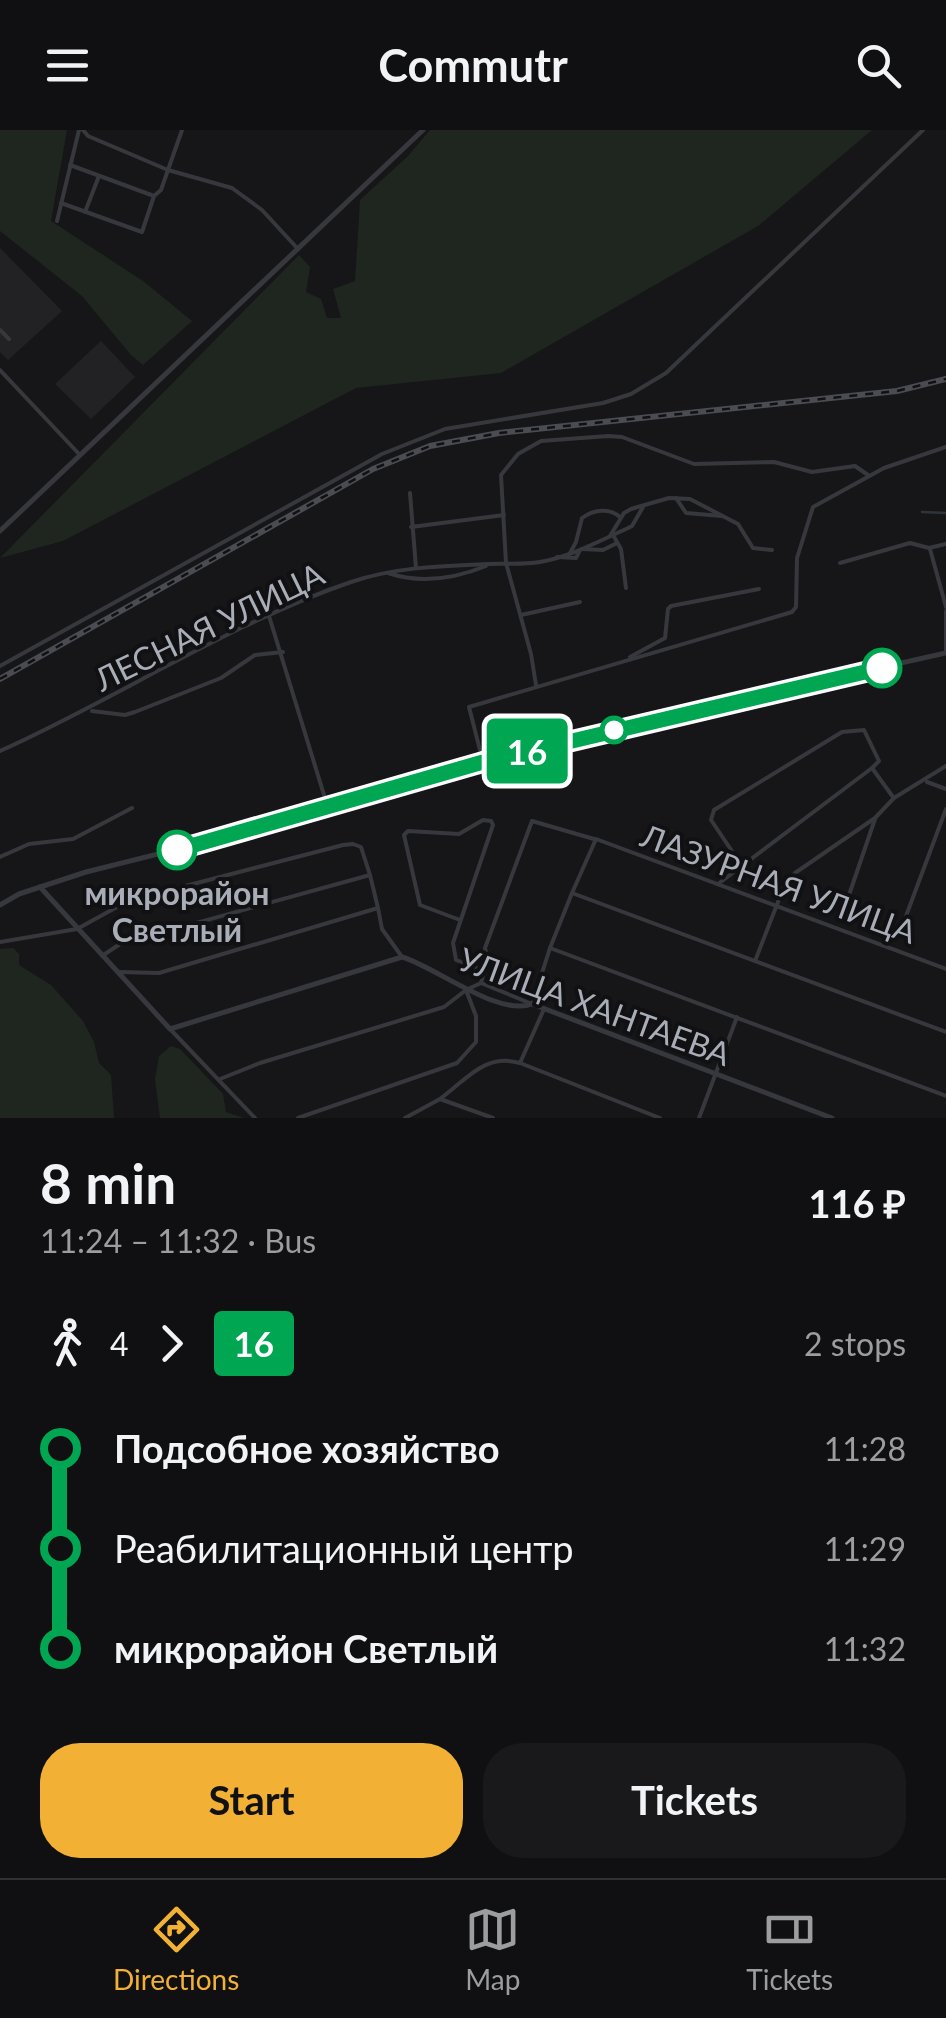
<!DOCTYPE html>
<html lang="en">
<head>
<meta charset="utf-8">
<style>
  :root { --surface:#101012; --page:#19191b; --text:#f1f3f6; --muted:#9c9d9f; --line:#303032; --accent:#f2b134 }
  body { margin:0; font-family:Lato,sans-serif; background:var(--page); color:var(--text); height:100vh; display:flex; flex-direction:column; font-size:38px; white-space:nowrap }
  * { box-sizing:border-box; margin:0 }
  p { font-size:32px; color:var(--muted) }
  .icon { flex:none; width:55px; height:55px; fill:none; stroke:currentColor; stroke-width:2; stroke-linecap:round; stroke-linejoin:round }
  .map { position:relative; height:988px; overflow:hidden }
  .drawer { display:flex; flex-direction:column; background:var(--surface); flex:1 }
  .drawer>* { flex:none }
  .badge { padding:0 20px; border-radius:8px; font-size:35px; line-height:65px }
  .map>.badge { position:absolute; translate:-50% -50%; box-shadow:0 0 0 5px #fff }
  .legs { display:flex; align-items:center; gap:15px; height:110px; padding:0 40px; font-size:32px }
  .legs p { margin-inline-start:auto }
  .overview { display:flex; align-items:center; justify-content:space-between; height:170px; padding:0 40px }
  h1 { font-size:55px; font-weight:700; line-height:75px }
  .primary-button { display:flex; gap:20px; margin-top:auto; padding:20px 40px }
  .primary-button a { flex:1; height:115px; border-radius:40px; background:var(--accent); color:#111; font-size:40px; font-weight:700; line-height:115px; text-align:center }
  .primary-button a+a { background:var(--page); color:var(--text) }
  ul { padding:0 40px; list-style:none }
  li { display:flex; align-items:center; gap:35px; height:100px; font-size:38px }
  li i { display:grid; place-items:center; width:15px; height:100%; margin:0 12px; background:currentColor }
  li i::after { content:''; width:25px; height:25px; margin:-12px; border:8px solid; border-radius:50%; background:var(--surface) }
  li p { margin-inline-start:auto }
  li:first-child i { background:linear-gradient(#0000 50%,currentColor 0) }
  li:last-child i { background:linear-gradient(currentColor 50%,#0000 0) }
  header { display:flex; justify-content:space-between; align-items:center; height:130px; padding:0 40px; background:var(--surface); font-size:45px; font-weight:700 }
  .menu { display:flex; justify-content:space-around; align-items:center; height:140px; border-top:2px solid var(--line); background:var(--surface); font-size:28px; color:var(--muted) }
  .menu a { display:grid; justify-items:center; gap:5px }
  .menu .active { color:var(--accent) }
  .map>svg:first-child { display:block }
  .built { fill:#222225 }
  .green { fill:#1e261f }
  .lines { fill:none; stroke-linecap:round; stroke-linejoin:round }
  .stream { stroke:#2c353c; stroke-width:2.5 }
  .minor { stroke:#37383d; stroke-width:4 }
  .tertiary { stroke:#37383d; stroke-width:5 }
  .rail-casing { stroke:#4a4c52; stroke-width:6 }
  .rail { stroke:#111113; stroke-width:2.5; stroke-dasharray:8; stroke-linecap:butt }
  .line-1-casing { stroke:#fff; stroke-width:22 }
  .line-1 { stroke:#00a651; stroke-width:15 }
  .stop-1-dot { fill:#fff; stroke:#00a651; stroke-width:5 }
  .labels { text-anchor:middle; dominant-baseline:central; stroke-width:8; stroke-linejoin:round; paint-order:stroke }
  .street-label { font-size:32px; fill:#a8adb8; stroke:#111113 }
  .stop-label { font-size:32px; font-weight:bold; fill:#a8adb8; stroke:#111113 }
</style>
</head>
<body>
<header><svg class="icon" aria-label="menu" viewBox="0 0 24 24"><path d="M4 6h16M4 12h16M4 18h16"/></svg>Commutr<svg class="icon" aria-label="search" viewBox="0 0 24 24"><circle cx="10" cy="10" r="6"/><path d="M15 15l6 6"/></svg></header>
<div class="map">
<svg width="946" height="988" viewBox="0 0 946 988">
  <rect width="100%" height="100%" fill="#161618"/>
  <g class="built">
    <path d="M0,118L62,181L8,230L0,222Z"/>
    <path d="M101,211L135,247L91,289L55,254Z"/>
  </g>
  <g class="green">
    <path d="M0,0H67L51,91L143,151L192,191L143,235L131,225L82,166L0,101Z"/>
    <path d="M430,0H872L758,96L501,243L356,258L63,411L0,428L299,125L310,137L306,162L321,169L327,188H341L333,159L355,151L360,70L408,26Z"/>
    <path d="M13,818L19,824V835L51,855L83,891L94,912L99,933L111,945L114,988H0V819Z"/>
    <path d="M171,916L180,919L223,964L226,982L244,988H160L155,949L159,926Z"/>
  </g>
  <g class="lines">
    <path class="stream" d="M922,382L946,383"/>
    <g class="minor">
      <path d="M83,0L88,6L168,40L232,58L262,80L298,119"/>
      <path d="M70,35L154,66"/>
      <path d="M61,73L142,102L154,66L161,60L182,0"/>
      <path d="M85,82L99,46"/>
      <path d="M57,91L79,0"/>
      <path d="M0,200L9,209"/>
      <path d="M0,240L80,325"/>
      <path d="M410,363L416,438"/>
      <path d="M676,368L686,383L722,386"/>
      <path d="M411,397L504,385"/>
      <path d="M613,405L621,419L626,458"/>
      <path d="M610,406L624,383L631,379L669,368L690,369L738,394L753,418L772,420"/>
      <path d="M582,419L603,420L617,413"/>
      <path d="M930,419L946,477"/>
      <path d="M570,423L576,412L582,388C593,380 609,377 620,387"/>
      <path d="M557,427L576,428L580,420"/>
      <path d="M840,433L910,413L929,418L946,414"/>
      <path d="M388,443C421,454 454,449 486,436"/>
      <path d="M521,485L580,472"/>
      <path d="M269,486L328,678"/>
      <path d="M946,523V481"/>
      <path d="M630,527L665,508L668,479L671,476L759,459"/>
      <path d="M0,536L382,324L445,299L603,273L631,264L666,243L923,0"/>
      <path d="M536,555L531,524L506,433L501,345L518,324L541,311L608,306L622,307L694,334L774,332L812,342L855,336L868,345"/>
      <path d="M92,581L125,585L135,582L221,548L255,525L283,522"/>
      <path d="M0,621C118,568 228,494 351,452C395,437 441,436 487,434C504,433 523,435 540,432C570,427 599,411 626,399L632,396L643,377"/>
      <path d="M483,632L469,577L792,482L796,477L797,428L813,377L884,338L946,317"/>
      <path d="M872,638L893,667"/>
      <path d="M927,652L946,659"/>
      <path d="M0,727L29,714L73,709L132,678"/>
      <path d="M370,745L378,778"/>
      <path d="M718,754L872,638L879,631L864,600L842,602L714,680L711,690L742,736"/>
      <path d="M572,763L596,709L946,839"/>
      <path d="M849,765L875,689"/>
      <path d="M906,786L946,679"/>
      <path d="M460,790L420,775L404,705L408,701L459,704L483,690L491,691L493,695L453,813L456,830L485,841"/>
      <path d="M0,812L77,799L117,777L143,767L343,715L353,714L361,717L370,745L120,814L102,826"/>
      <path d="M550,818L572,763L946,902"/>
      <path d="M755,831L785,754L795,743L875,688L894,668L946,636"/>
      <path d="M119,842L159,843L378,778L382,799L402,827"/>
      <path d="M481,853L487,828L485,818L532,691L594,709"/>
      <path d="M544,879L520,933L660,988"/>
      <path d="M170,899L255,988"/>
      <path d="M220,949L260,933L444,877L466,860L481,853L532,874L550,818L946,966"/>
      <path d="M298,988L457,933L476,912V886L466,860"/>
      <path d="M405,988L440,969"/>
      <path d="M493,988L440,969C467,949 485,923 520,933"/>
      <path d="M699,988L737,887"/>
    </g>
    <g class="tertiary">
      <path d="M0,401L423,0"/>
      <path d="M40,757L170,899L402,827C436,837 498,887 532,874L832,988"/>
      <path d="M0,775L19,764L86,742L258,699L398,655L735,570L946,523"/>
    </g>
    <g class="rail-casing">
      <path id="rail" d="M0,549L373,339L430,316L499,303L897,261L946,249"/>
    </g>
    <use href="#rail" class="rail"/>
  </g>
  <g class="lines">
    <g class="line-1-casing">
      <path id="line-1" d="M177,720L483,632L882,538"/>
    </g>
    <use href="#line-1" class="line-1"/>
  </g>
  <g class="stop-1-dot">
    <circle cx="882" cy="538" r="18"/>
    <circle cx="614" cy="600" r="12"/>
    <circle cx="177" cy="720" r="18"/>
  </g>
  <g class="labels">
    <g class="street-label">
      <text transform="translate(209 496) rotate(-26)">ЛЕСНАЯ УЛИЦА</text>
      <text transform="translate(779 753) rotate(20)">ЛАЗУРНАЯ УЛИЦА</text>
      <text transform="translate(595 876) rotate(20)">УЛИЦА ХАНТАЕВА</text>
    </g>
    <g class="stop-label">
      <text x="177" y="762">микрорайон<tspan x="177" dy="37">Светлый</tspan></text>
    </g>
  </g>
</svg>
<b class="badge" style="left:527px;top:621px;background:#00a651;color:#fff">16</b>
</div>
<section class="drawer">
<div class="overview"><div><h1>8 min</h1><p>11:24 – 11:32 · Bus</p></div><b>116 ₽</b></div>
<div class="legs"><svg class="icon" aria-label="walk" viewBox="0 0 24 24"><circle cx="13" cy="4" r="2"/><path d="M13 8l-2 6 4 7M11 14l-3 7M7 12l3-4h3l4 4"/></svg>4<svg class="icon" aria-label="forward" viewBox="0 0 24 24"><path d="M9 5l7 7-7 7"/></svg><b class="badge" style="background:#00a651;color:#fff">16</b><p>2 stops</p></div>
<ul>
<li><i style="color:#00a651"></i><b>Подсобное хозяйство</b><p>11:28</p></li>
<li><i style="color:#00a651"></i><span>Реабилитационный центр</span><p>11:29</p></li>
<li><i style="color:#00a651"></i><b>микрорайон Светлый</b><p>11:32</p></li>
</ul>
<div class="primary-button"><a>Start</a><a>Tickets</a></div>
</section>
<nav class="menu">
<a class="active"><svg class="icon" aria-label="directions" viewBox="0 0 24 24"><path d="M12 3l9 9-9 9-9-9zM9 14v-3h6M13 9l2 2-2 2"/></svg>Directions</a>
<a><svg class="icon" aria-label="map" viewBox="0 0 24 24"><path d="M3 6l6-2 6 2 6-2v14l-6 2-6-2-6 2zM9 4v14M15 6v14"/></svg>Map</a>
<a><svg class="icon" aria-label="tickets" viewBox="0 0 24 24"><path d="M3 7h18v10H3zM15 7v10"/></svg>Tickets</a>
</nav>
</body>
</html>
